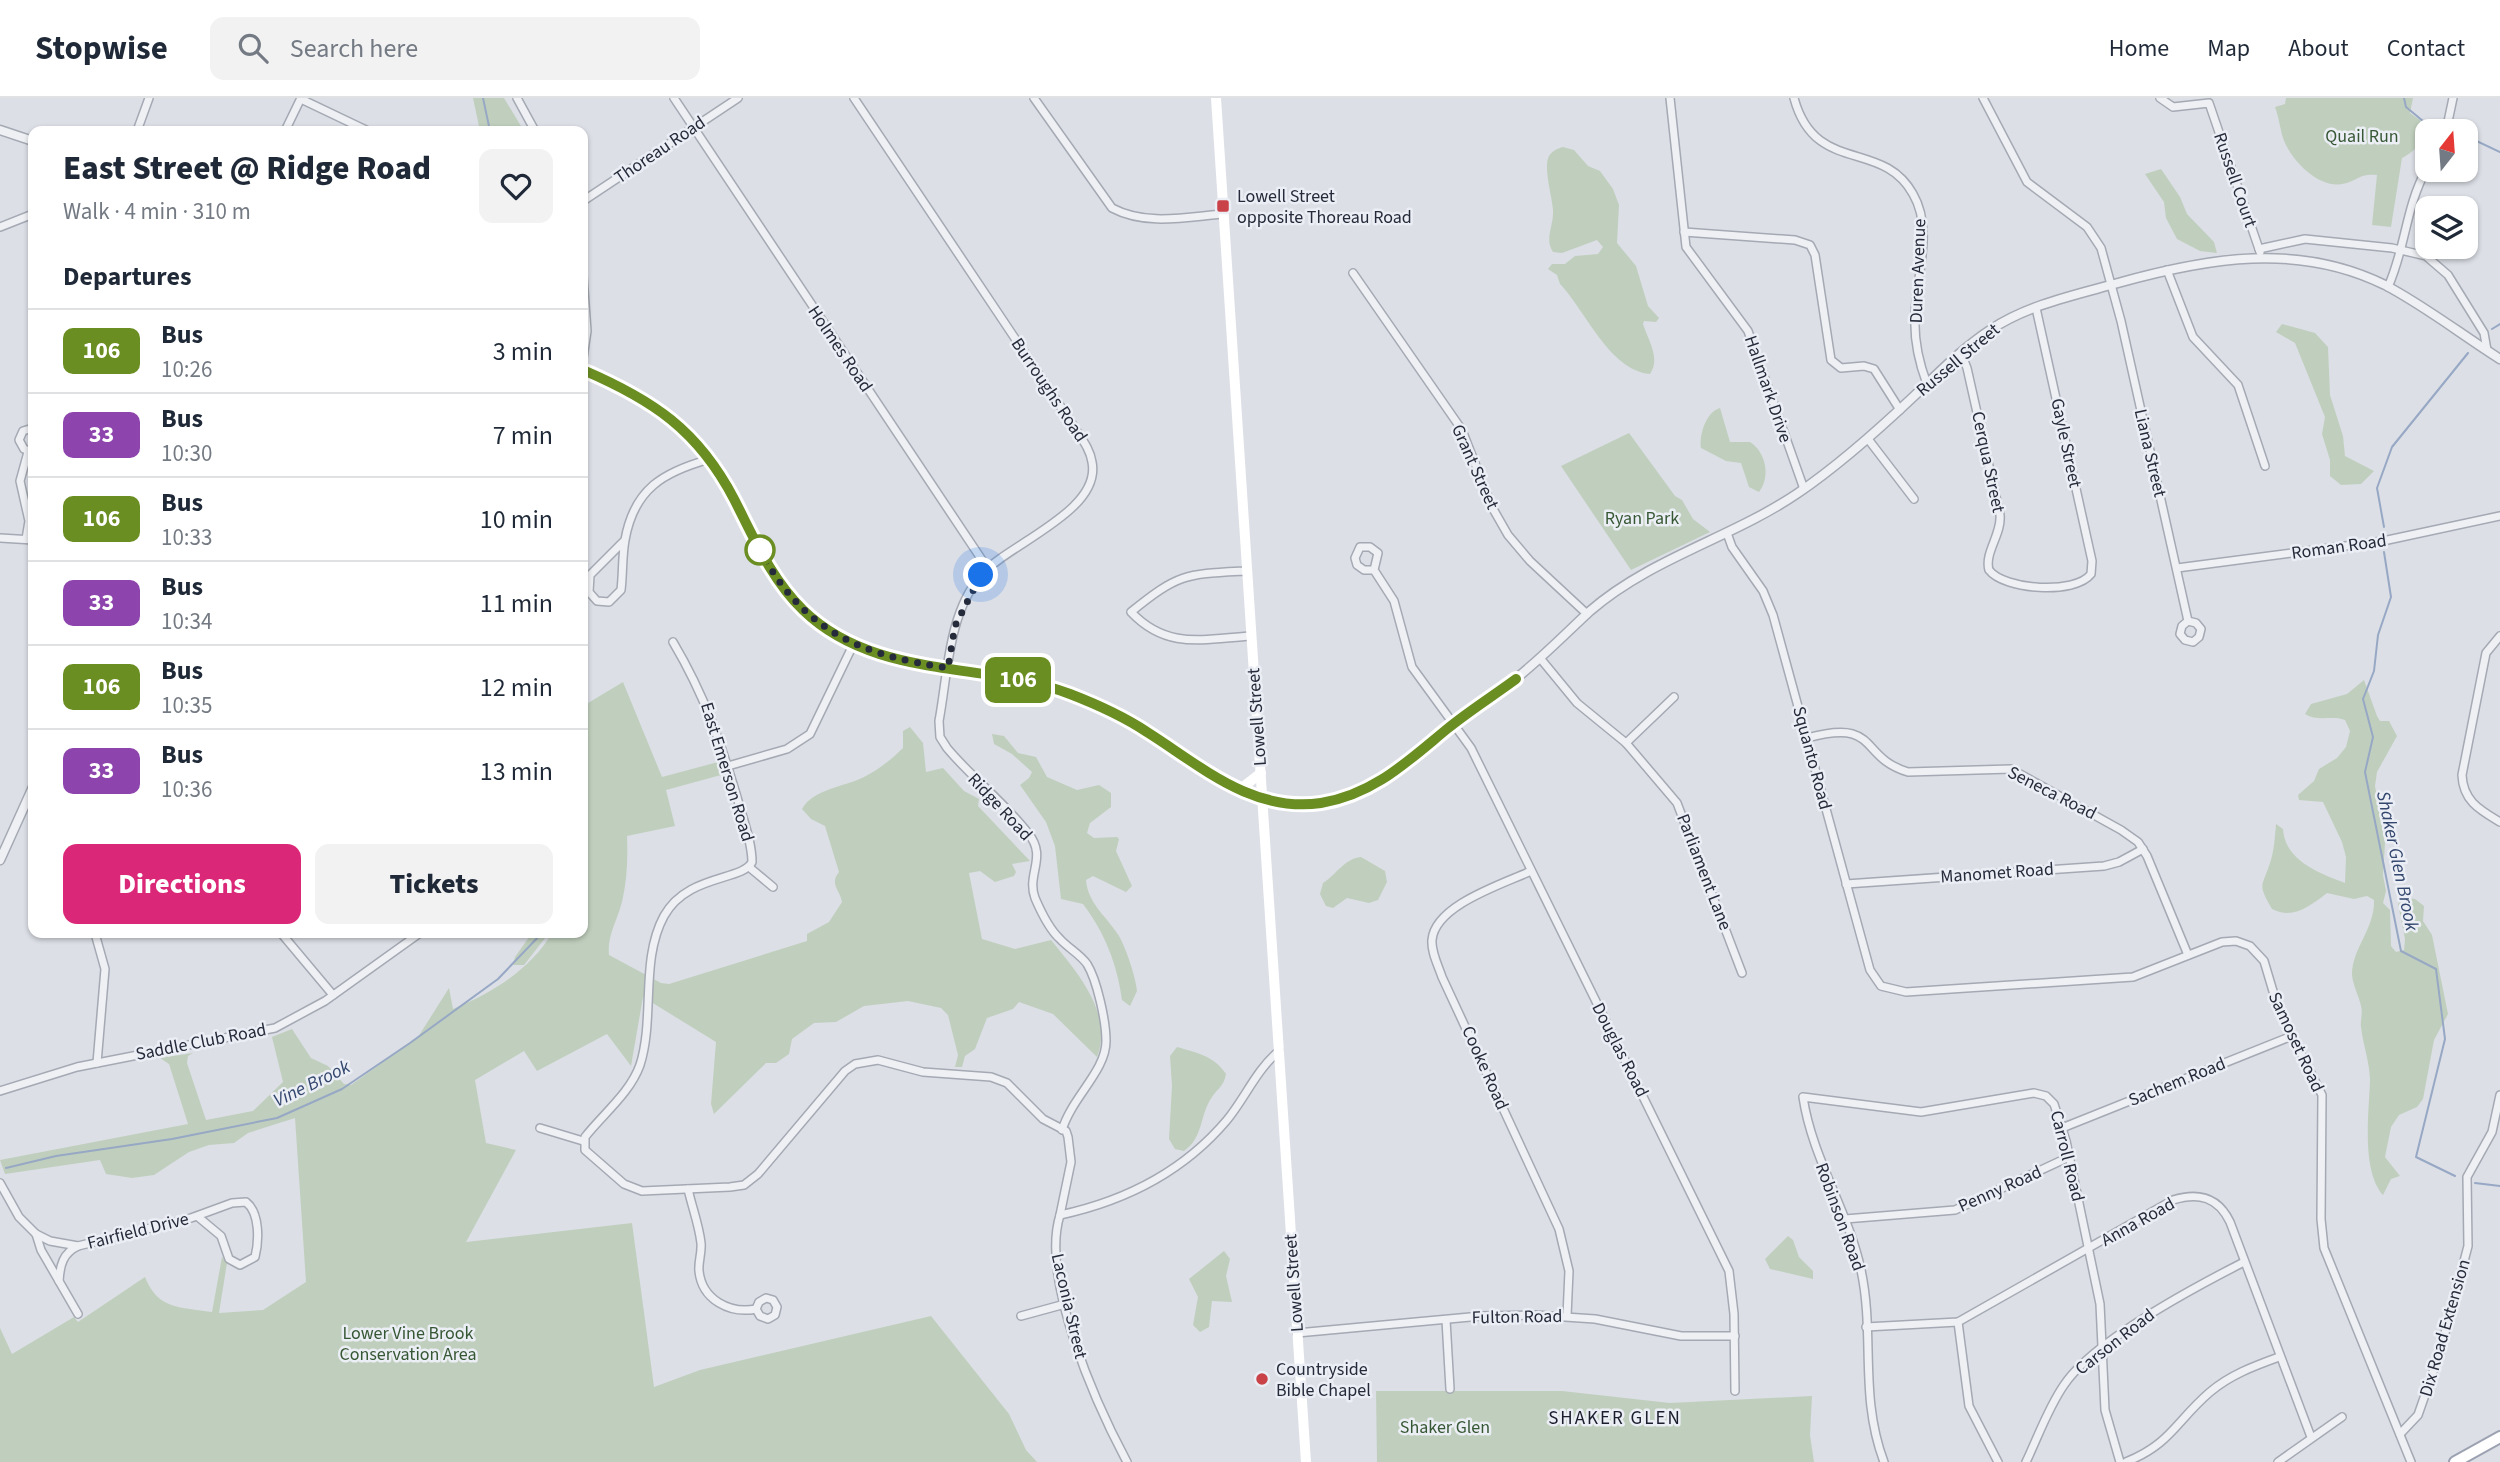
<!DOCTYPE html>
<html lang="en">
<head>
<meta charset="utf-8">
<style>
  :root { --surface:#fff; --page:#f2f2f3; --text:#1f2937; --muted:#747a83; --line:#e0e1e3; --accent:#db2777 }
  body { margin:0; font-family:"Source Sans 3",sans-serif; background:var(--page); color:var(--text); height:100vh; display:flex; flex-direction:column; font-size:26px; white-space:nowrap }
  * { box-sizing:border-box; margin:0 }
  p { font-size:23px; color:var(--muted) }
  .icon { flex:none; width:38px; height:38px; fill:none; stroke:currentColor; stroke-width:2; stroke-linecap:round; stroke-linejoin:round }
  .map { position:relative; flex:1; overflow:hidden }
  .details { position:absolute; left:28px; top:28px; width:560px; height:812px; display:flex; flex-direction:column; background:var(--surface); border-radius:14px; box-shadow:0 2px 5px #0004 }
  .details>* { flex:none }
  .badge { padding:0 14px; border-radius:10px; font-size:24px; line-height:46px }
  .needle { width:46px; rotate:17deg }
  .fabs { position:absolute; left:2415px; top:21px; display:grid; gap:14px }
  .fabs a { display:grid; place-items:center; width:63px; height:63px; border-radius:14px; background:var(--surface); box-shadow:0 2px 5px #0004; font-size:35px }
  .you { position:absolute; width:35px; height:35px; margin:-18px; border:5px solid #fff; border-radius:50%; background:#1a73e8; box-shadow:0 0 0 10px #1a73e833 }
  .map>.badge { position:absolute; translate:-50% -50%; box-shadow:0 0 0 4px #fff }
  h2 { padding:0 35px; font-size:26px; line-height:63px }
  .round { display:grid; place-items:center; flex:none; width:74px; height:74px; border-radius:14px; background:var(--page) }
  .head { display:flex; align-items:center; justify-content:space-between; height:119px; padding:0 35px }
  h1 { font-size:33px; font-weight:800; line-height:52px }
  .cta { display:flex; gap:14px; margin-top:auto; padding:14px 35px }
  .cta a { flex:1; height:80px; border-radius:14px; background:var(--accent); color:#fff; font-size:28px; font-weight:800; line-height:80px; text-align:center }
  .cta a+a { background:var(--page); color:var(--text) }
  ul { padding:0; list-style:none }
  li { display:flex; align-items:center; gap:21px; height:84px; padding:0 35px; border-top:2px solid var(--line) }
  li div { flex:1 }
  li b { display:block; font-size:26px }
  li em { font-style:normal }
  li .badge { min-width:77px; font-weight:700; text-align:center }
  header { display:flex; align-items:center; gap:42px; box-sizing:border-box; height:98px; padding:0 35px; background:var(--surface); border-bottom:2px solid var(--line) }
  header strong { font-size:33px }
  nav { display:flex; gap:38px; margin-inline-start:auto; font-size:24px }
  .search { width:490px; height:63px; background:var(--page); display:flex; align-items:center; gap:18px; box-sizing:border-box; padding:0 24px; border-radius:14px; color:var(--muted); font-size:26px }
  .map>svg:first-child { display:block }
  .green { fill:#c0cfbd }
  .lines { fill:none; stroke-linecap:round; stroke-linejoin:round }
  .stream { stroke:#97a8c5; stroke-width:2 }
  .minor-casing { stroke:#a5a9b3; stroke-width:10 }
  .tertiary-casing { stroke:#a5a9b3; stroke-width:11 }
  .primary-casing { stroke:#9ca2b1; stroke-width:14 }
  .minor { stroke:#eef0f4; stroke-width:7 }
  .tertiary { stroke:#eef0f4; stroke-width:8 }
  .secondary { stroke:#fff; stroke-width:10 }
  .primary { stroke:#fff; stroke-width:10 }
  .line-casing { stroke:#fff; stroke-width:16 }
  .line { stroke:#6b8e23; stroke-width:10 }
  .walk { stroke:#262b3b; stroke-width:7; stroke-dasharray:0 12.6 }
  .poi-dot { fill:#c94247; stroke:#ebeef4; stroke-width:2.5 }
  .stop-dot { fill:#fff; stroke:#6b8e23; stroke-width:3.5 }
  .labels { text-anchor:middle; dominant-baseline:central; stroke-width:5; stroke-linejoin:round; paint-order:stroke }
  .park-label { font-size:18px; fill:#365734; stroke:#ebeef4 }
  .street-label { font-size:18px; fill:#262b3b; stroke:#ebeef4 }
  .poi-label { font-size:18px; fill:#262b3b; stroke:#ebeef4; text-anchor:start }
  .water-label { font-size:19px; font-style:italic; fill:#32466e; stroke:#ebeef4 }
  .neighbourhood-label { font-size:19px; letter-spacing:2px; fill:#191d2c; stroke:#ebeef4 }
</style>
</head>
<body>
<header>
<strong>Stopwise</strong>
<div class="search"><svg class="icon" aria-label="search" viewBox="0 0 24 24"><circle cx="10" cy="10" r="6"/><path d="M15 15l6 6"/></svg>Search here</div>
<nav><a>Home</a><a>Map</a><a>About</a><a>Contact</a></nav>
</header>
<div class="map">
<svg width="2500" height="1364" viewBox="0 0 2500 1364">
  <rect width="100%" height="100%" fill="#dcdfe6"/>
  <g class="green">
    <path d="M473,0H504L524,33H480Z"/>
    <path d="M2286,0H2413L2410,15L2427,27C2427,42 2415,53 2402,60L2391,129L2372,127L2377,77C2359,75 2358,83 2342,86C2318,91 2290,61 2283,40C2280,30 2279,20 2275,9L2285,6Z"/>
    <path d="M1563,49L1574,52L1588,68L1600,73L1613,91L1619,107L1617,145L1636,168L1648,208L1659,220L1656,224L1644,223L1643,226C1648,242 1661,260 1650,276C1609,272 1586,213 1560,186L1557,177L1548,171L1552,166H1565L1575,158L1598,156L1603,149L1597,142L1562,155L1553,154C1544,141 1554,128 1553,112C1552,98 1543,69 1549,58C1552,53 1558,50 1563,49Z"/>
    <path d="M2161,71L2180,99L2187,116L2214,144L2217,155L2200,153L2177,141L2166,120L2164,104L2145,76Z"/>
    <path d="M2282,226L2315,235L2328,249L2330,297L2343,338L2345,358L2374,373L2361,386L2341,387L2330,378V362L2322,336L2325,319L2295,245L2276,234Z"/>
    <path d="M1720,310L1730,344H1750C1766,354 1771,379 1759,394L1749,389L1741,365L1726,363L1701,350C1699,337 1706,314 1720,310Z"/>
    <path d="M1629,335L1675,398L1682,402L1693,421L1710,434L1631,472L1561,368Z"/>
    <path d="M2364,582L2377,618L2380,623H2389L2397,638L2377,674L2375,688L2385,745L2383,777L2386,793L2383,805L2390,812L2391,848L2396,854L2404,852L2405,841L2398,806L2404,799L2415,801L2424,808L2423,823L2432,837L2448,916L2434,942L2423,1001L2417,1009L2399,1017L2391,1029L2385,1059L2400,1078L2391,1081L2383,1097C2361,1072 2369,1015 2370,983C2370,965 2363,947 2361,929C2360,923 2363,915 2361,908C2359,898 2353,888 2352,877C2352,850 2375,831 2374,802L2367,798L2354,801L2327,795C2310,808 2293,822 2272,811C2257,785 2262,790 2270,765C2274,754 2275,738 2276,726L2283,731C2285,763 2319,775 2345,785L2346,759L2342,744L2323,704L2299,702L2298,697L2314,683L2319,671L2337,660L2346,649L2350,633L2345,622C2331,617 2318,624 2305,616L2311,606L2347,596Z"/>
    <path d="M623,584L662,679L718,664L721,677L666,692L675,728L627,738C628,761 627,783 622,804C617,823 607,838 609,857L661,885L669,886L807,843V836L829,824L842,804C840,792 829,786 839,774L825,728L811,721L802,711C813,691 844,689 864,679C878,672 892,661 903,650V633L910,629L923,645L926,674L943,670L964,693L979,701L978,708L1030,763L1012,766L1016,774L1014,778L995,784L980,773L969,775L982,841L1015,851L1051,842C1076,873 1114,915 1097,959L1053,916L1019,904L1013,911L987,920L975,951L965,958L962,969H955L958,957L948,917L941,910L908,903L864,908L836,924L814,925L792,941L789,956L776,965H766L714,1016L711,1006L716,944L643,899L631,968L607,936L537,973L524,953L475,982L486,1045L516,1052L466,1144L632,1125L654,1289L700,1272L931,1218L1009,1316L1026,1352L1037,1364H0V1230L12,1256L74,1219L78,1224L145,1179C158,1212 180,1209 212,1214L222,1159L227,1165L219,1215L263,1212L306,1184L295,1020L248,1035L234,1045L209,1047L189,1054L154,1077L132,1080L106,1076L100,1062L5,1076L0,1062L188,1026L169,966L160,960L193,955L188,958L187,965L206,1022L253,1013L283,984L272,939L292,931L311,960L328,968L344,986L351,987L418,939L449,890L453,911C492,895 530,872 552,835H583V608Z"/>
    <path d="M992,636L1004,638L1018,655L1036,659L1047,679L1077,692L1099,687L1111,695V709L1090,725L1087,735L1094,740L1117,739L1119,741L1116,753L1132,788L1126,794L1093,778L1086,782C1088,805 1105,817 1117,835C1125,846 1136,880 1137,893L1130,908L1122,902C1117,866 1105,835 1083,806L1061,801L1055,748L1046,724L1020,687L1029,680L1032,674L1012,656L994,646Z"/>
    <path d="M1361,759L1385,773L1387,784L1378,802L1369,805L1347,800L1333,810L1326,808L1320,796L1323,785C1337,776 1344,761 1361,759Z"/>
    <path d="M532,835H549L524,867H513L515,859Z"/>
    <path d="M1177,949C1198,955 1214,958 1226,976C1224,988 1218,990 1212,999C1199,1018 1204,1039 1184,1053L1175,1051L1169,1041L1172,988L1170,958Z"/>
    <path d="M1788,1138L1793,1142L1799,1159L1813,1173V1181L1770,1171L1765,1161Z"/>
    <path d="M1224,1153L1230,1161L1226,1178L1232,1204L1212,1203L1209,1229L1200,1234L1193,1227L1198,1199L1189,1181Z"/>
    <path d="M1376,1293H1562L1670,1305L1812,1298L1810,1337L1814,1364H1377Z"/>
  </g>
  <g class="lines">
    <g class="stream">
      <path d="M483,0L490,33"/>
      <path d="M2404,0L2406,9L2429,28"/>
      <path d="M2466,38L2500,54"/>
      <path d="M2492,231L2500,226"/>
      <path d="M2384,429L2377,390L2392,349L2468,255"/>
      <path d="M2384,454L2391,499L2378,537L2374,573L2363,601L2373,639L2365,674L2401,853L2436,871L2445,941L2416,1059L2455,1078"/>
      <path d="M6,1070L56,1058L172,1041L277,1020L342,991L410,945L498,881L542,835"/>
      <path d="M2475,1085L2500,1088"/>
    </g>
    <g class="minor-casing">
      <g id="minor">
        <path d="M517,0L535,33"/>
        <path d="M674,0L988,471"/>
        <path d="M854,0L1073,327C1080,339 1090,350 1092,364C1102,413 1008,446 981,477C948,516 948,575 939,623L940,639L947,650C972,680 1004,704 1028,735C1048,759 1026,776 1035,800C1041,814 1049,831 1060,841C1068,850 1080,856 1087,866C1097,882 1106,923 1106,943C1106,973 1072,999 1062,1032"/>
        <path d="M1034,0L1112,110C1146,128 1186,119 1223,116"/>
        <path d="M1670,0L1686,149L1748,233L1804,391"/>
        <path d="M1794,0C1815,78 1882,40 1913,96C1934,132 1916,178 1915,218C1914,240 1919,265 1927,286"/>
        <path d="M1983,0L2027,84L2087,129L2101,150L2121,223L2188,523L2182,528L2180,536L2185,542L2193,544L2199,539L2201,531L2196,525L2188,523"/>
        <path d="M2160,0L2173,9L2209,5L2260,154"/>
        <path d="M301,1L368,33"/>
        <path d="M137,33L149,0"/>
        <path d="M285,33L301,0"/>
        <path d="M2446,33L2453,0"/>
        <path d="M583,103L738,0"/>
        <path d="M0,129L33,116"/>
        <path d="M1684,134L1795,142L1810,147L1815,157L1831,262L1841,270L1864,268L1874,271L1900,312"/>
        <path d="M2259,151L2305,141L2392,150L2426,158L2448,177L2484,235L2487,252"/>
        <path d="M2167,172L2193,239L2238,287L2265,368"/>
        <path d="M1353,175L1462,332L1492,409L1508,437L1530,463L1587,516"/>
        <path d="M583,178L587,233L583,260"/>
        <path d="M2388,189C2406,149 2405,110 2427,70"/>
        <path d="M1961,255L1967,270L2000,417C2002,436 1984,455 1989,472C2004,492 2075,497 2091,476L2092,463L2036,210"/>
        <path d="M33,330L23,333L19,342L24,351L33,354"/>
        <path d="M1868,341L1914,401"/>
        <path d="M1727,435L1732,449L1763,493L1773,517L1870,872L1881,888L1906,894L2133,879L2222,844L2236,843L2250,848L2264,863L2278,910L2322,997L2321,1121L2324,1150L2411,1364"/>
        <path d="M0,440L33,442"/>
        <path d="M26,441L29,423L20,383L28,354"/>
        <path d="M624,443L590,477L589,494L597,503L609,504L621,492C623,476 622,458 625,442C634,391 663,374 710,361"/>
        <path d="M2177,470L2383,443L2500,418"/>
        <path d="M1374,472H1364L1357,467L1355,460L1360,449H1370L1378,455L1374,472L1394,503L1412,569L1471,650L1729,1173L1734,1216L1735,1293"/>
        <path d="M1246,473C1186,476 1179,475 1131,514C1167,552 1203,541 1251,538"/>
        <path d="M2500,538L2486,555L2462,677C2463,703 2480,712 2500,724"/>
        <path d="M673,544C705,598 721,645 739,706C744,724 752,745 752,764C743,783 687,776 664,818C640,862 655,920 640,967C630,995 603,1016 585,1039V1052L624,1086L642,1093L730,1089L744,1087L758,1076L845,973L855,966L878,962L923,974L991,979L1007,985L1043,1021L1066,1033L1068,1039L1071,1064L1060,1117"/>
        <path d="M1540,560L1577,605L1626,645L1677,705L1742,875"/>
        <path d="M1807,640C1880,620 1858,659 1908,674L2011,671L2121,732L2138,744L2147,758L2188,857"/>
        <path d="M1626,645L1674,599"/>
        <path d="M728,668L787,651L810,636L853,547"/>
        <path d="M749,769L773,789"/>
        <path d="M1531,773C1503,786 1435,807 1432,842C1431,854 1438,867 1442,879L1559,1131L1569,1173L1567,1218"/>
        <path d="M1846,786L2104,768L2119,764L2143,751"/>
        <path d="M281,835L333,897"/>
        <path d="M96,839L105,871L97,965"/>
        <path d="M0,993L77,969L275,930L325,903L420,835"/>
        <path d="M540,1030L583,1043"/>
        <path d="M2062,1030L2292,938"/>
        <path d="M0,1085L19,1119L36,1136L41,1152L78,1216"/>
        <path d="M688,1091C692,1109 699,1127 701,1145C702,1155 698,1164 699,1173C702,1202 730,1216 756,1211L759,1204L766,1200L773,1202L777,1209L775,1217L768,1221L760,1218L756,1211"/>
        <path d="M1845,1121L1955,1112L2069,1059"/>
        <path d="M36,1136L50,1143L78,1148"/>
        <path d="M59,1183C60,1167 63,1155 78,1148L191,1120L232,1105L246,1104C260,1115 259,1143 255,1159L240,1167L229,1161L221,1138L197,1118"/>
        <path d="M1021,1218L1065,1206"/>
        <path d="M1446,1222L1450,1291"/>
        <path d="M1958,1224L1969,1308L1998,1364"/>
        <path d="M1866,1229L1958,1224L2173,1102C2199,1094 2218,1099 2230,1124L2311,1339"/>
        <path d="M1297,1235L1481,1218L1535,1217L1595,1221L1681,1238H1735"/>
        <path d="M2400,1336L2418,1317L2440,1254L2468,1148L2467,1079L2492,1034L2500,997"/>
        <path d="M1127,1364C1096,1306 1040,1181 1060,1117C1125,1103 1184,1073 1227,1022C1245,1000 1257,971 1279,953"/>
        <path d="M1884,1364C1859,1298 1875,1237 1861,1172C1848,1112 1812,1060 1803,999L1921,1014L2034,995L2046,998L2054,1006L2066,1043L2100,1206L2105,1312L2120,1364"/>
        <path d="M2026,1364C2038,1339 2048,1310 2064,1287C2094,1242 2195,1189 2244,1164"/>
        <path d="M2126,1364C2171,1346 2176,1323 2210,1294C2230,1277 2254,1268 2279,1259"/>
        <path d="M2278,1364L2342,1319"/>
      </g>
    </g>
    <g class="tertiary-casing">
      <g id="tertiary">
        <path d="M0,32L33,43"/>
        <path d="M583,272C636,295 686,321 718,372C748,421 765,477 808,516C878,581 982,565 1067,595C1095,605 1123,619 1149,635C1189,660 1230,698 1278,705C1352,716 1397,670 1450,629C1471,613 1493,598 1514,582C1541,561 1565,536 1590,513C1651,460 1732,440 1798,395C1839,367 1876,334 1912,300C1937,277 1961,251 1990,232C2027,207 2075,197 2118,185C2207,160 2298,144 2385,187C2425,208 2462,237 2500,261"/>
        <path d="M0,762L33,689"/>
      </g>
    </g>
    <g class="primary-casing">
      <path id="primary" d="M2455,1364L2500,1339"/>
    </g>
    <use href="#minor" class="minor"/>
    <use href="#tertiary" class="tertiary"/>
    <g class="secondary">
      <path d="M1216,0L1306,1364"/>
      <path d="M1239,692L1261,675"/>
    </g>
    <use href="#primary" class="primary"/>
  </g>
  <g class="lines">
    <g class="line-casing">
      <path id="line" d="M583,272C653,302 698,332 734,401C754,440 771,481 803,512C875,582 982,563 1070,596C1096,606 1123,618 1147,634C1201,668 1252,715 1321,705C1373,697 1408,663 1447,631C1469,613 1493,598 1516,581"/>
    </g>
    <use href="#line" class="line"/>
    <path class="walk" d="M760,452C803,533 860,557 948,570L955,528L981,477"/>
  </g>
  <g class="poi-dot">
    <rect x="1216" y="101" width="14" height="14" rx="3.5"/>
    <circle cx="1262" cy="1281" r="7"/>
  </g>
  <circle class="stop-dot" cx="760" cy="452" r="14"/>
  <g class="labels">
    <g class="park-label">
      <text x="2362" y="38">Quail Run</text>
      <text x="1642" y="420">Ryan Park</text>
      <text x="408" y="1235">Lower Vine Brook<tspan x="408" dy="21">Conservation Area</tspan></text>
      <text x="1445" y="1329">Shaker Glen</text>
    </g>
    <g class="street-label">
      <text transform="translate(660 52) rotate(-34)">Thoreau Road</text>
      <text transform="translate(2235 82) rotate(71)">Russell Court</text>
      <text transform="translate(1918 173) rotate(-88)">Duren Avenue</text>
      <text transform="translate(840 251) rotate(56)">Holmes Road</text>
      <text transform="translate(1958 262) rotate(-40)">Russell Street</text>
      <text transform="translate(1768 291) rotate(71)">Hallmark Drive</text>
      <text transform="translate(1049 292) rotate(56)">Burroughs Road</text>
      <text transform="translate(2066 345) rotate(78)">Gayle Street</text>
      <text transform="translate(2150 355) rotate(77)">Liana Street</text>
      <text transform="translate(1988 364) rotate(78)">Cerqua Street</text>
      <text transform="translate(1475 369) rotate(66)">Grant Street</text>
      <text transform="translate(2339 449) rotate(-8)">Roman Road</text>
      <text transform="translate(1257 619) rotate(-94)">Lowell Street</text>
      <text transform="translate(1812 660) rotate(75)">Squanto Road</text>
      <text transform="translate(727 674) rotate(73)">East Emerson Road</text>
      <text transform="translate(2052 695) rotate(27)">Seneca Road</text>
      <text transform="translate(1000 709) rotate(47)">Ridge Road</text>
      <text transform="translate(1704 774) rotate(69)">Parliament Lane</text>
      <text transform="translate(1997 775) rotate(-4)">Manomet Road</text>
      <text transform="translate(201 944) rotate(-11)">Saddle Club Road</text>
      <text transform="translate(2296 944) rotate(65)">Samoset Road</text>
      <text transform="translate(1620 952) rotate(63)">Douglas Road</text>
      <text transform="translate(1485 970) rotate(66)">Cooke Road</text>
      <text transform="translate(2177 984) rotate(-22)">Sachem Road</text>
      <text transform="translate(2067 1058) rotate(76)">Carroll Road</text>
      <text transform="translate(2000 1091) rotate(-24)">Penny Road</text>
      <text transform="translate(1840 1119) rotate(70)">Robinson Road</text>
      <text transform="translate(2138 1124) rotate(-29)">Anna Road</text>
      <text transform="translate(138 1133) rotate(-14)">Fairfield Drive</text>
      <text transform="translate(1294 1185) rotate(-94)">Lowell Street</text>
      <text transform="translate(1069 1208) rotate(77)">Laconia Street</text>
      <text transform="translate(1517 1219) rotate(-1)">Fulton Road</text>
      <text transform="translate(2445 1230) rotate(-74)">Dix Road Extension</text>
      <text transform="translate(2115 1244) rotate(-38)">Carson Road</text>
    </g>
    <g class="poi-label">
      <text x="1237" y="98">Lowell Street<tspan x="1237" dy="21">opposite Thoreau Road</tspan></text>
      <text x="1276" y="1271">Countryside<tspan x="1276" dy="21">Bible Chapel</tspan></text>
    </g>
    <g class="water-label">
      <text transform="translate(2397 763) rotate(78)">Shaker Glen Brook</text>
      <text transform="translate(312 986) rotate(-26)">Vine Brook</text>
    </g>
    <g class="neighbourhood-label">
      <text x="1615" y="1320">SHAKER GLEN</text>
    </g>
  </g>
</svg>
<div class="fabs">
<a><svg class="needle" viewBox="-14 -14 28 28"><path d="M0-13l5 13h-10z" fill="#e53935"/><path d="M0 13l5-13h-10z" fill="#747a83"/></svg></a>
<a><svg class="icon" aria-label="layers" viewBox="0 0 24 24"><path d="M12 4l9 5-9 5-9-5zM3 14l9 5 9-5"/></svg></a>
</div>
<div class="you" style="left:981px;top:477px"></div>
<b class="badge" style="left:1018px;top:582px;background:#6b8e23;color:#fff">106</b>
<section class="details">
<div class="head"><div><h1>East Street @ Ridge Road</h1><p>Walk · 4 min · 310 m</p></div><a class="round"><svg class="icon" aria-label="heart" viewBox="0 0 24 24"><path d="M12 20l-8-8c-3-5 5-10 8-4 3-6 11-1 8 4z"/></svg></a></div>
<h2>Departures</h2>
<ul>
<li><span class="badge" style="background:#6b8e23;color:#fff">106</span><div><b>Bus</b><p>10:26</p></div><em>3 min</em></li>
<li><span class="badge" style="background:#8e44ad;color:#fff">33</span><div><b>Bus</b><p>10:30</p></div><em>7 min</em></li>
<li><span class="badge" style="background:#6b8e23;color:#fff">106</span><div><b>Bus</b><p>10:33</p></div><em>10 min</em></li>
<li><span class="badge" style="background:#8e44ad;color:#fff">33</span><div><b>Bus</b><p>10:34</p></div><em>11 min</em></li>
<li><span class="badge" style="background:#6b8e23;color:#fff">106</span><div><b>Bus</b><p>10:35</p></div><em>12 min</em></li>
<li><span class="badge" style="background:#8e44ad;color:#fff">33</span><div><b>Bus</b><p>10:36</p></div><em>13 min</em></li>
</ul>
<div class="cta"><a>Directions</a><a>Tickets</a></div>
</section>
</div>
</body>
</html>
